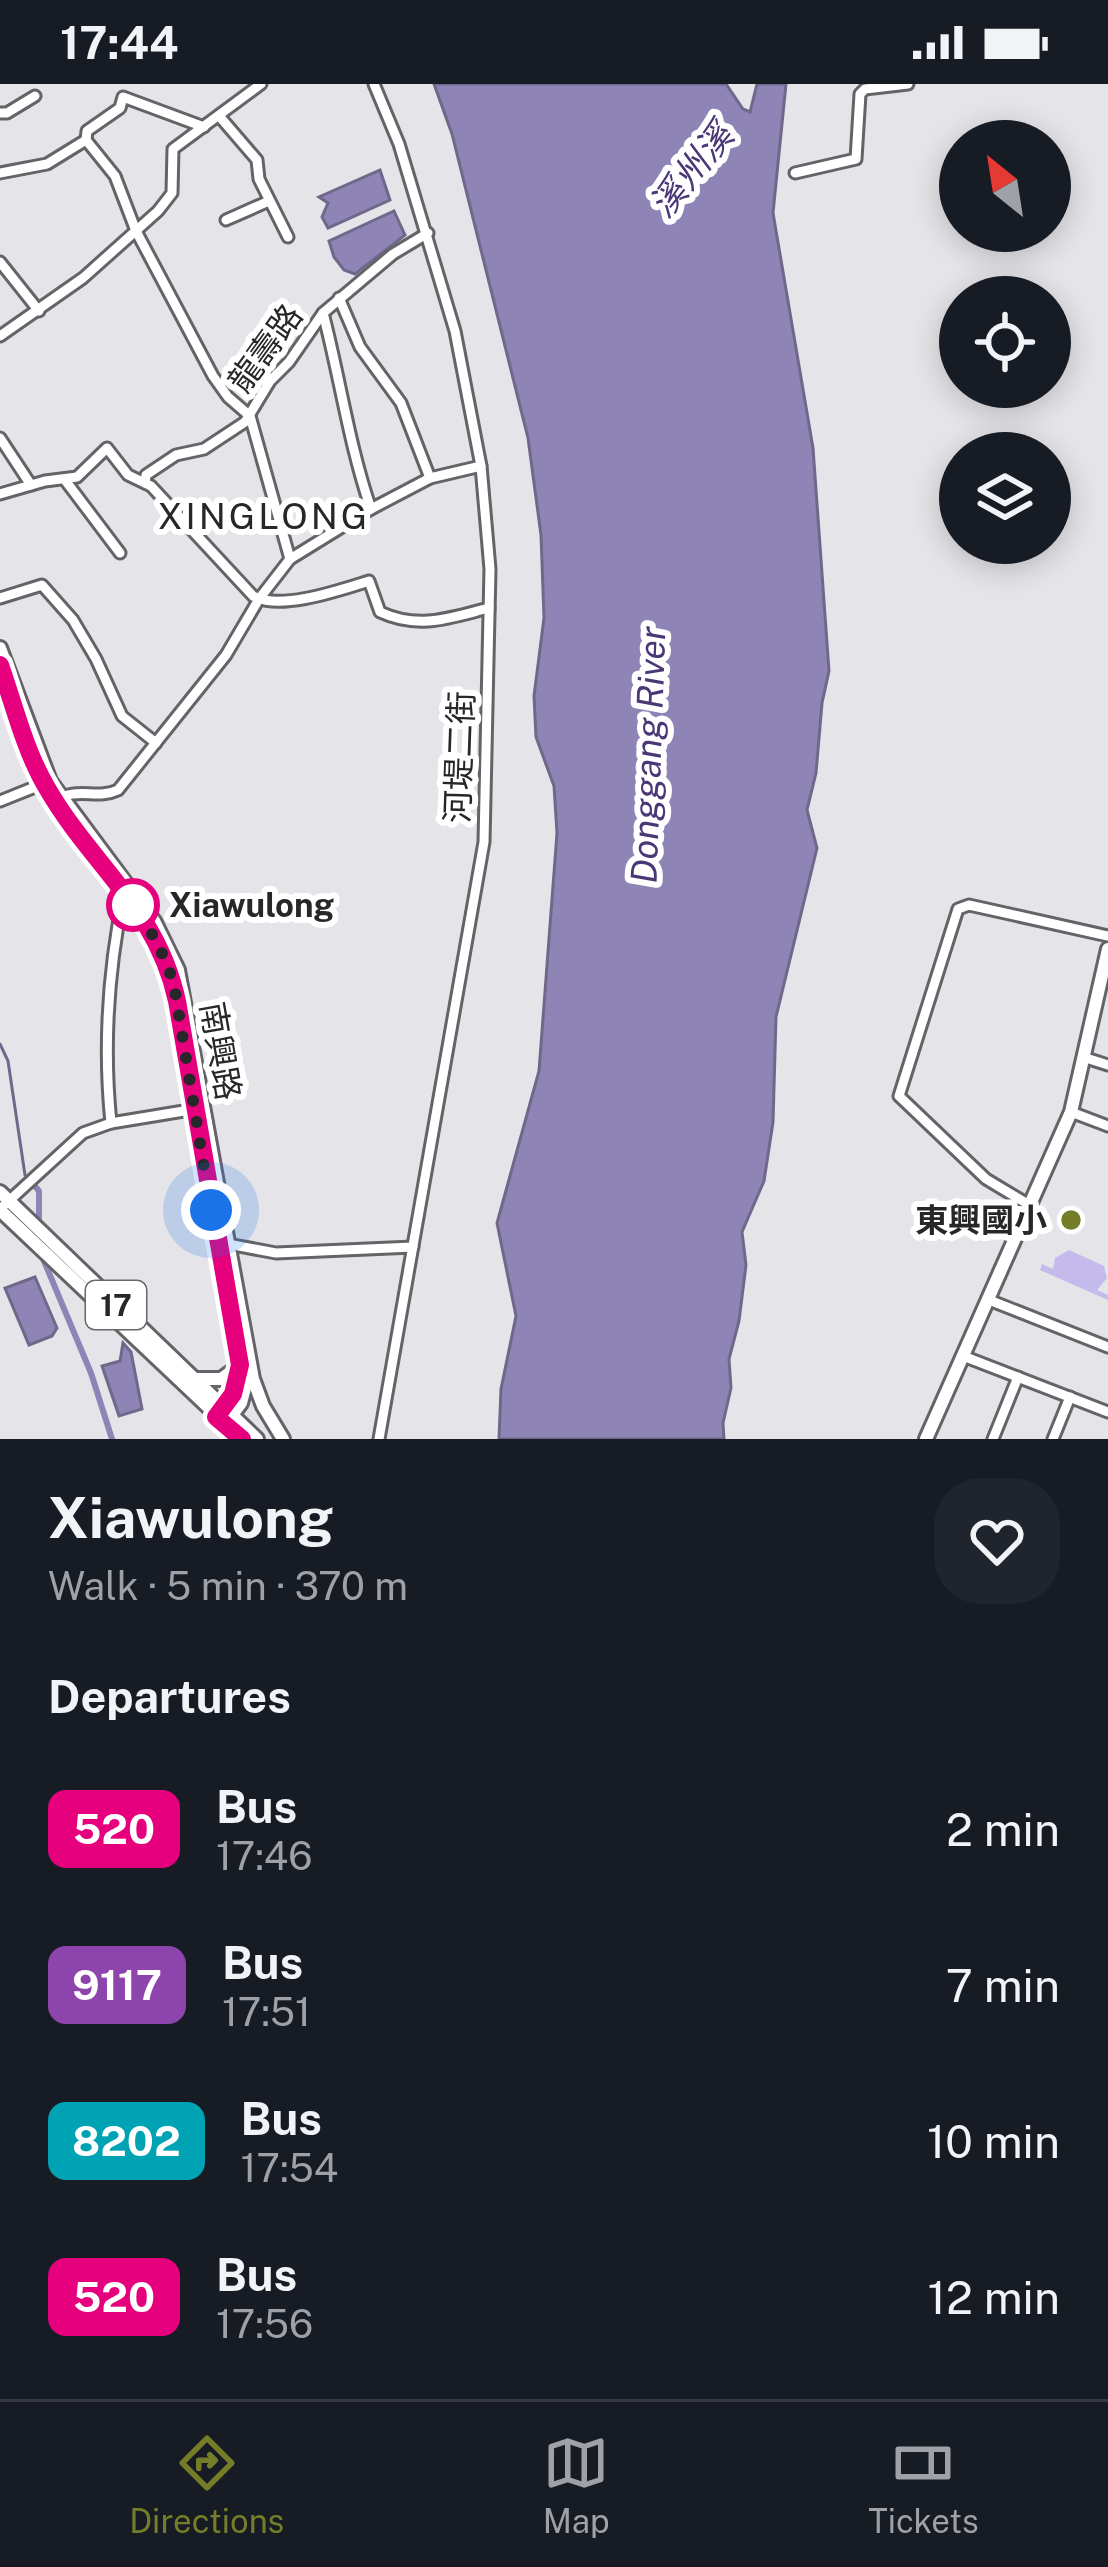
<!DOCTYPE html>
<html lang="en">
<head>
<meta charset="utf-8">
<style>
  :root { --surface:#171b24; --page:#20242c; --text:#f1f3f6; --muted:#9ea1a6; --line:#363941; --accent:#757d28 }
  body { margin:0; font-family:"Public Sans","Noto Sans TC",sans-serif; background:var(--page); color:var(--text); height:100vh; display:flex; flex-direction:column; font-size:45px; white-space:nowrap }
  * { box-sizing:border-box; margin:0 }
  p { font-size:39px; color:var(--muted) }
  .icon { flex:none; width:66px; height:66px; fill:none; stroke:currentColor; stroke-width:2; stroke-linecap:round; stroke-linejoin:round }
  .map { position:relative; height:1355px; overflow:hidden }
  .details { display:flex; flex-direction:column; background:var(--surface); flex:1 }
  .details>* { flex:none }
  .badge { padding:0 24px; border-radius:18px; font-size:42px; line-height:78px }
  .needle { width:78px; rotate:330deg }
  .tools { position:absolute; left:939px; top:36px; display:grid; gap:24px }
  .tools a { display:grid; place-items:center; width:132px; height:132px; border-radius:50%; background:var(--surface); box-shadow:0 6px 30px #0003; font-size:60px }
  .you { position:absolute; width:60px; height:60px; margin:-30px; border:9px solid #fff; border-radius:50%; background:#1a73e8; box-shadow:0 0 0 18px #1a73e833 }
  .map>.badge { position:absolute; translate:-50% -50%; box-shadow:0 0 0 6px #fff }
  h2 { padding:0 48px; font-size:45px; line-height:108px }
  .round { display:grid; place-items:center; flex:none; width:126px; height:126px; border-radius:48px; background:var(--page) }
  .summary { display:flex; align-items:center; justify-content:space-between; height:204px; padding:0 48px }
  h1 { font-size:57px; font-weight:700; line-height:90px }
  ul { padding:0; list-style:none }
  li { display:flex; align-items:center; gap:36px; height:156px; padding:0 48px }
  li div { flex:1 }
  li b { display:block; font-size:45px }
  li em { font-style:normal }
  li .badge { min-width:132px; font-weight:700; text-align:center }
  .status { display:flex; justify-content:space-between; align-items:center; height:84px; padding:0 60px; background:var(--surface); direction:ltr }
  .status svg { height:33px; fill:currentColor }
  .menu { display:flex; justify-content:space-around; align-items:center; height:168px; border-top:3px solid var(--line); background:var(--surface); font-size:33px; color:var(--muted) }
  .menu a { display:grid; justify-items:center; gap:6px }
  .menu .on { color:var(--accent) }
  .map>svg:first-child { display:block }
  .green { fill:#c5baec }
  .water { fill:#8f84b6; stroke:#70688b; stroke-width:3 }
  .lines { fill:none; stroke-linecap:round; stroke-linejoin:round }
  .stream { stroke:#70688b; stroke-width:3 }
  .canal { stroke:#8f84b6; stroke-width:6 }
  .minor-casing { stroke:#646367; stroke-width:15 }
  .major-casing { stroke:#646367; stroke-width:18 }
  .minor { stroke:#fff; stroke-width:9 }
  .major { stroke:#fff; stroke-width:12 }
  .line-casing { stroke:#fff; stroke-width:27 }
  .line { stroke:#e6007e; stroke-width:18 }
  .walk { stroke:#272628; stroke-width:12; stroke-dasharray:0 21.6 }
  .stop-dot { fill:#fff; stroke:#e6007e; stroke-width:6 }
  .poi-dot { fill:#757d28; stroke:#fff; stroke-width:4.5 }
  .labels { text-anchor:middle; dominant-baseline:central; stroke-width:12; stroke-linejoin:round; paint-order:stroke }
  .shield { fill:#fff; stroke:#686768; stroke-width:3 }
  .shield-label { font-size:30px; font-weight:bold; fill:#272628 }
  .street-label { font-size:33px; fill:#272628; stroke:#fff }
  .stop-label { font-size:33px; font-weight:bold; fill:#272628; stroke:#fff; text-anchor:start }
  .poi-label { font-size:33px; font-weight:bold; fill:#272628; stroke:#fff; text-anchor:end }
  .water-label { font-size:36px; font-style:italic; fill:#493776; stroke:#fff }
  .neighbourhood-label { font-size:36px; letter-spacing:3px; fill:#272628; stroke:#fff }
</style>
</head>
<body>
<div class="status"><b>17:44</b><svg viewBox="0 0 49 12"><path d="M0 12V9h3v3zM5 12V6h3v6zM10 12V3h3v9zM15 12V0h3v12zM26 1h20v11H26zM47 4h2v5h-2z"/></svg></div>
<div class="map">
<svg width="1108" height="1355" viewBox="0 0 1108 1355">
  <rect width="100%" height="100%" fill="#e5e4e8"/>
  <path class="green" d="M1069,1166L1104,1182L1107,1194L1097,1206L1108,1211V1216L1040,1186L1042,1180L1053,1185L1055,1174Z"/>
  <g class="water">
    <path d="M434,0H726L743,25L750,28L757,0H786L773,129L813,364L829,587L822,619L816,689L807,726L817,764L776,933L773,1038L764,1097L742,1148L746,1181L739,1237L729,1275L731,1304L723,1339L724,1355H499L501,1305L516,1232L497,1139L539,987L557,749L554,702L536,653L534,612L544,534L541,451L528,354L452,50Z"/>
    <path d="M380,86L390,116L328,144L322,133L328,119L319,113Z"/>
    <path d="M394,127L405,151L355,190L344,186L334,173L329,157Z"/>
    <path d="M35,1193L57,1244L52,1252L29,1261L5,1204Z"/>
    <path d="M123,1259L131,1268L142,1325L119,1332L102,1282L120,1277Z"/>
  </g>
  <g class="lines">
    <path class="stream" d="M0,960L8,977L25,1091"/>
    <g class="canal">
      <path d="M33,1100L39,1107V1134"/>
      <path d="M44,1177L91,1289L112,1355"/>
    </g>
    <g class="minor-casing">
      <g id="minor">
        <path d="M374,0L399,60L455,247L481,382L490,485L484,758L379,1355"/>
        <path d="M0,29H7L35,12"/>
        <path d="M220,33L257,76L259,95L288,153"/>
        <path d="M86,56L87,47L120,24L123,13L204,43"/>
        <path d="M0,89L47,80L86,56L115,92L136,147L213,292L228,313L250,332L290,475"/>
        <path d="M795,89L856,75L860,10L865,5L908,0"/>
        <path d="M226,136L269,117"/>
        <path d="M0,178L39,227"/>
        <path d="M339,214L360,263L401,319L430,394L481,382"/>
        <path d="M323,229C340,294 349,361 371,425"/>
        <path d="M0,252L83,194L158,127L172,109L173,65L261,0"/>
        <path d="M0,354L31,401"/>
        <path d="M65,396L120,469"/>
        <path d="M145,399L146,391L176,371L204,365L245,338L270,297L289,278L323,229L393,170L428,149"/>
        <path d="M0,410L45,397L77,393L107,364L128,391L151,402L253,512C280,527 340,506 369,497L380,528C419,546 449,534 489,524"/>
        <path d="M0,514L42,501L73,536L96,575L122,632L156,659"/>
        <path d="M0,717L50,697"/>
        <path d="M55,717C76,702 97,716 118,706L226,571L259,515L290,475L371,425L430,394"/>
        <path d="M1086,974L1108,981"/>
        <path d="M1071,1028L1108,1042"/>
        <path d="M111,1039C103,961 108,886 124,809L129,805"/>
        <path d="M1031,1122L986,1095L899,1012L958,825L969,821L1108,852"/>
        <path d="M0,1125L83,1049L111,1039L202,1024"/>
        <path d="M228,1160L276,1169L413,1163"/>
        <path d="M989,1216L1108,1263"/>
        <path d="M963,1272L1108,1328"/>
        <path d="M993,1355L1018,1293"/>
        <path d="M1053,1355L1070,1313"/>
      </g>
    </g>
    <g class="major-casing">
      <g id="major">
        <path d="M0,564L50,697L154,837L178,886L253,1295L263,1322L283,1355"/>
        <path d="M182,947L240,1281L233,1311L216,1333"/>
        <path d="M0,1108L257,1355"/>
        <path d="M0,1126L242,1355"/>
        <path d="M193,1295H221L239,1282"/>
        <path d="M229,1335L241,1319L249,1289"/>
        <path d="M926,1355L1071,1028L1108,865"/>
      </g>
    </g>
    <use href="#minor" class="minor"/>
    <use href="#major" class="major"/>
  </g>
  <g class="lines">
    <g class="line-casing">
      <path id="line" d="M0,581C14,621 25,667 47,704C92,782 157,824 177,917L240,1281L233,1310L216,1333L242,1355"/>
    </g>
    <use href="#line" class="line"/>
    <path class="walk" d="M133,821L124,809C147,839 163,865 174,901L211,1126"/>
  </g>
  <circle class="stop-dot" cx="133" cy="821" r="24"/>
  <circle class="poi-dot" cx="1071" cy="1136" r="12"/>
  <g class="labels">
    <rect class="shield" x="86" y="1197" width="60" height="48" rx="9"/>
    <g class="shield-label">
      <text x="116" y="1221">17</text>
    </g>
    <g class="street-label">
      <text transform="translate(265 264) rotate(-54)">龍壽路</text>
      <text transform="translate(459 673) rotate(-88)">河堤二街</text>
      <text transform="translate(221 967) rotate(80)">南興路</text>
    </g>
    <g class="stop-label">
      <text x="169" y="821">Xiawulong</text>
    </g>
    <g class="poi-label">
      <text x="1047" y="1136">東興國小</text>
    </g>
    <g class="water-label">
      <text transform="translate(691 86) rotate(-51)">溪州溪</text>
      <text transform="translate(648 671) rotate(-88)">Donggang River</text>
    </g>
    <g class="neighbourhood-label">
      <text x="264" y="432">XINGLONG</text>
    </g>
  </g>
</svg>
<div class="tools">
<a><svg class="needle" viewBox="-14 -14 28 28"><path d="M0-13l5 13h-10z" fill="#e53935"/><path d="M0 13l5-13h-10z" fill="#9ea1a6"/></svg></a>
<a><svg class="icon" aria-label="locate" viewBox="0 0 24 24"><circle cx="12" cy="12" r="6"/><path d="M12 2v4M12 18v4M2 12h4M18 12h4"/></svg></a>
<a><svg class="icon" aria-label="layers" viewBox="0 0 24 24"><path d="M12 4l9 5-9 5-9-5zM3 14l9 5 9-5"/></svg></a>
</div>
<div class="you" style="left:211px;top:1126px"></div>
</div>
<section class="details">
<div class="summary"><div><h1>Xiawulong</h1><p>Walk · 5 min · 370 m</p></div><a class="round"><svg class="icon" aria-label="heart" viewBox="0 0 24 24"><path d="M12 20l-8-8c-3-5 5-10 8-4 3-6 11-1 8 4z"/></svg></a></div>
<h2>Departures</h2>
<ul>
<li><span class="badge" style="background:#e6007e;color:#fff">520</span><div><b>Bus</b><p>17:46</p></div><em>2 min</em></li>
<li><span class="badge" style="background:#8e44ad;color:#fff">9117</span><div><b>Bus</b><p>17:51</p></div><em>7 min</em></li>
<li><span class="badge" style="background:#00a3b4;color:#fff">8202</span><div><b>Bus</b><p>17:54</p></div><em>10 min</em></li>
<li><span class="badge" style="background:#e6007e;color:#fff">520</span><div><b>Bus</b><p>17:56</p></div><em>12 min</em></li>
</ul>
</section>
<nav class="menu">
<a class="on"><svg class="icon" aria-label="directions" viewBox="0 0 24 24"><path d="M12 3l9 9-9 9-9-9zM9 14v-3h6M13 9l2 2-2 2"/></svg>Directions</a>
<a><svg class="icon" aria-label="map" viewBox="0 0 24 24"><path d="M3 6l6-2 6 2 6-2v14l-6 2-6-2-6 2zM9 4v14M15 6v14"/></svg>Map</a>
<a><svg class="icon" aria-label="tickets" viewBox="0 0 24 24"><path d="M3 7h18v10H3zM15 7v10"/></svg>Tickets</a>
</nav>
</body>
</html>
